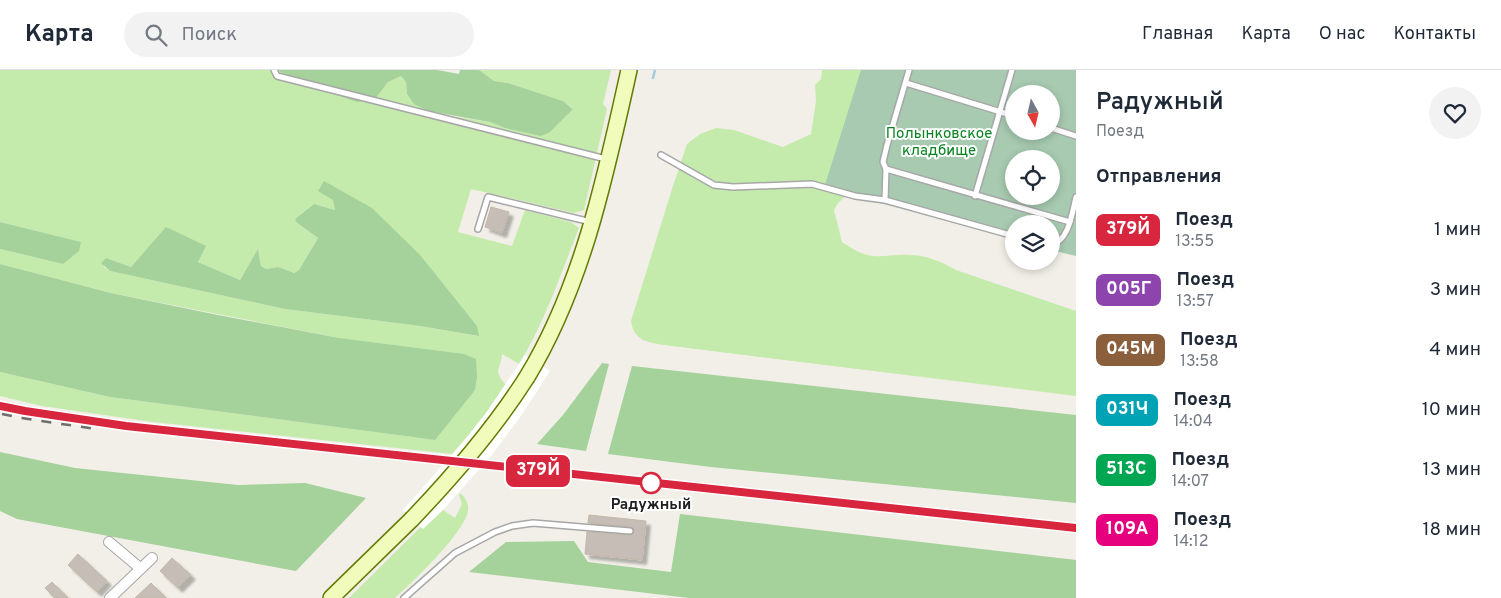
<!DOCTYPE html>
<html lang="ru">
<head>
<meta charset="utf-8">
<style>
  :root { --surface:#fff; --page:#f2f2f3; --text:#1f2937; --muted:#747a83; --line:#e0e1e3 }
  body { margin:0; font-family:Overpass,sans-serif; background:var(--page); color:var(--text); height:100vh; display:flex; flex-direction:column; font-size:19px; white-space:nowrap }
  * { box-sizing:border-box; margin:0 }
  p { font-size:16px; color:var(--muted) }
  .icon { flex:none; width:28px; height:28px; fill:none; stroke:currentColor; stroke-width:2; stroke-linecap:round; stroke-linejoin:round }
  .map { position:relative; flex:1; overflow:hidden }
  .side { display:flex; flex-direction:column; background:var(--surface); width:425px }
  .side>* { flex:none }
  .badge { padding:0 10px; border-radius:8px; font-size:18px; line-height:32px }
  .needle { width:32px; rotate:172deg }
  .tools { position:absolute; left:1005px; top:15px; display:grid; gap:10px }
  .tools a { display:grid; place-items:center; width:55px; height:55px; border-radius:50%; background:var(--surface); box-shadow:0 2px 8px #0003; font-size:25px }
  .map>.badge { position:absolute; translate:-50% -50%; box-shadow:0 0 0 2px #fff }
  h2 { padding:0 20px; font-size:19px; line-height:45px }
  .round { display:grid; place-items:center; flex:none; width:52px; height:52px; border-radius:26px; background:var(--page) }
  .head { display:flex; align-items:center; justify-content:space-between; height:85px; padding:0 20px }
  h1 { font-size:24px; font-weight:600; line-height:38px }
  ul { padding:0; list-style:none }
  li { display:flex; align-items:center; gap:15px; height:60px; padding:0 20px }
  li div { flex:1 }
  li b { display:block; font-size:19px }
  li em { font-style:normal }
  li .badge { min-width:55px; font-weight:700; text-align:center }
  header { display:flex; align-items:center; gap:30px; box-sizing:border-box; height:70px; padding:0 25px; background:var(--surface); border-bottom:1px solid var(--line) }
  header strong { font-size:24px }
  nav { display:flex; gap:28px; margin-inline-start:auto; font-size:18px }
  .search { width:350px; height:45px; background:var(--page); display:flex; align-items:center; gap:12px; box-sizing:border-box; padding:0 18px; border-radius:28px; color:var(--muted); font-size:19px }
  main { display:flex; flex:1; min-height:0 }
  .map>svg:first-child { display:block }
  .grass { fill:#c4ebac; fill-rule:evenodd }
  .forest { fill:#a5d19b }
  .cemetery { fill:#a7cab0; fill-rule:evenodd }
  .pier { fill:#fff }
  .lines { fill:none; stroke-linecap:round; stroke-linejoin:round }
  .stream { stroke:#a6ccdf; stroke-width:2.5 }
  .building { fill:#c6beb6; stroke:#c3b7a8; filter:url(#shadow) }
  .service-casing { stroke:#a7a7a7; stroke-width:8 }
  .minor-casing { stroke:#a7a7a7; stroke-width:12 }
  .secondary-casing { stroke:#627c03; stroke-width:18 }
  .service { stroke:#fff; stroke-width:5 }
  .minor { stroke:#fff; stroke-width:10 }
  .secondary { stroke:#f1fbbb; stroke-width:15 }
  .rail { stroke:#6e6e6e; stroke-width:2.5; stroke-dasharray:10 10; stroke-linecap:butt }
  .secondary-bridge-casing { stroke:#627c03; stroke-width:18; stroke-linecap:butt }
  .secondary-bridge { stroke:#f1fbbb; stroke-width:15 }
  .line-casing { stroke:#fff; stroke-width:11 }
  .line { stroke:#d7263d; stroke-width:8 }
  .stop-dot { fill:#fff; stroke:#d7263d; stroke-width:2.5 }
  .labels { text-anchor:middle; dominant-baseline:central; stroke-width:4; stroke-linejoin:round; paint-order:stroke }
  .park-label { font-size:15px; fill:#0a8321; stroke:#fff }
  .stop-label { font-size:15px; font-weight:bold; fill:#202020; stroke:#fff }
</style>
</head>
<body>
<header>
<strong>Карта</strong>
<div class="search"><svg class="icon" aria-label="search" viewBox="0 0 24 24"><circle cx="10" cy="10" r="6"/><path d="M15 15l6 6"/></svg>Поиск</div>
<nav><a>Главная</a><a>Карта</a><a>О нас</a><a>Контакты</a></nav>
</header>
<main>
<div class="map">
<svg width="1076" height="528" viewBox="0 0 1076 528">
  <defs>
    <filter id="shadow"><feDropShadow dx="4.5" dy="4.5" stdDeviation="1" flood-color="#0004"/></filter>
  </defs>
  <rect width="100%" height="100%" fill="#f1efe7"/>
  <g class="grass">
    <path d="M0,0H276L337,25L376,28L388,12L401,6L406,12L407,24L444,45L490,52L505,58L550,62L573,38L563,31L508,13L494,11L479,0H611L603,34L607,39L584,140L574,143L471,119L458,162L512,176L525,140L571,152L579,158C561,203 545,252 519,294L502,284C501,300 492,299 506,315L486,343L453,384L153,352L42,336L0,326V302L110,327L435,370L339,268L111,223L0,194V179L63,194L80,172L0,152ZM334,130L478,266L420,256L285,239L110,201L104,197L106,188L131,197L167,157L198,192L240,210L258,180L261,196L266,199L278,197L293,203L299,200L318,168L296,152L295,149L314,134L335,140Z"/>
    <path d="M822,0H872L871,104L838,133L834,140L842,172C851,178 862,185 873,186C885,187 897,184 908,185C926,185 940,191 956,200L1076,241V326L664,275C647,272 634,271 631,251L672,119L687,74L700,64L716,58L734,60L783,77L811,64L816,31L815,15L821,9Z"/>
    <path d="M460,423C465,427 469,433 468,440C467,460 412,513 395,528H349L440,438L455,448L462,434L459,425Z"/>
  </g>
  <g class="forest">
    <path d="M276,0H437L459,4L460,0H479L494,11L508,13L563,31L573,39L550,62L541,66L505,58L490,52L428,41L414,34L407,24L406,12L401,6L388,12L376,28L357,32L337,25Z"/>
    <path d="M324,111L372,138L420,185L477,256L479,266L420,256L285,239L110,201L101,193L106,188L131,197L166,157L206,176L198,192L240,210L258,179L261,196L266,199L278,197L294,203L299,200L318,168L296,152L295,149L314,134L335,140L333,130L318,121Z"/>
    <path d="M0,152L81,172L79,181L63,194L0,179Z"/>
    <path d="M0,194L111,223L218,245L339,268L464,284L476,289L477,307L475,320L435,370L110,327L0,302Z"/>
    <path d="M602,293L609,294L586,381L537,374L563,345Z"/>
    <path d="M632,296L1076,345V433L711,397L608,384Z"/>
    <path d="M0,382L75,398L238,415L305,413L366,428L296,501L17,449L0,441Z"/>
    <path d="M680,444L1076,490V528H689L469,502L506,472L574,471L588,492L671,502Z"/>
  </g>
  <path class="cemetery" d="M861,0H1076V186L1051,180V154H1014V169L824,118ZM1014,24H1051V61H1014ZM1014,89H1051V126H1014Z"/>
  <path class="pier" d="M525,285L550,301L521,346L491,386L442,441L423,459L403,440L468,366L486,343Z"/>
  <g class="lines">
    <path class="stream" d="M653,8L655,0"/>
  </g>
  <g class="building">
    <path d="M491,137L509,142L502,163L485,157Z"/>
    <path d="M589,445L646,451L642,490L585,484L587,462L630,465L634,462V459L630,457L588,453Z"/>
    <path d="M78,484L107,511L97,522L68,495Z"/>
    <path d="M172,488L191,505L178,518L160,501Z"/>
    <path d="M52,512L68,528H55L45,518Z"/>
    <path d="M151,513L166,528H135Z"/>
  </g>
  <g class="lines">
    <g class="service-casing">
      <g id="service">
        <path d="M274,0L277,6L606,89"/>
        <path d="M909,0L887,75L883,92L886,99L885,130L1014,166"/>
        <path d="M906,13L1014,46"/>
        <path d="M1051,58L1076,66"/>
        <path d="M661,85L714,115L733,117L812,114L855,126L885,130"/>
        <path d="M886,99L1070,152"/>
        <path d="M975,126L1012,0"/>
        <path d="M478,159L488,127L591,152"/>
        <path d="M1051,175C1069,171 1072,143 1076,127"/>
        <path d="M404,528L455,483L495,462L512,456L533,453L630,461"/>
      </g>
    </g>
    <g class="minor-casing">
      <g id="minor">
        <path d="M109,472L140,498"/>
        <path d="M110,528L152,488"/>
      </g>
    </g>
    <g class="secondary-casing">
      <g id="secondary">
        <path d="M527,307C583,215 606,104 629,0"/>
        <path d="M331,528L412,449"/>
      </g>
    </g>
    <use href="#service" class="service"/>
    <use href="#minor" class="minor"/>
    <use href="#secondary" class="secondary"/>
    <g class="rail">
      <path d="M0,336L25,341L126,356L1076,458"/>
      <path d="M2,344L21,348L96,359"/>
    </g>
    <g class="secondary-bridge-casing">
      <path id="secondary-bridge" d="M412,449C454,405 494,359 527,307"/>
    </g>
    <use href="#secondary-bridge" class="secondary-bridge"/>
  </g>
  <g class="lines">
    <g class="line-casing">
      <path id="line" d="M0,336L25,341L126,356L1076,458"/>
    </g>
    <use href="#line" class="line"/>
  </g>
  <circle class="stop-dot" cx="651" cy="413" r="10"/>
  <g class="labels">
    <g class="park-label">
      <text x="939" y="64">Полынковское<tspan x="939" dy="17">кладбище</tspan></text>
    </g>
    <g class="stop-label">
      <text x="651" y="435">Радужный</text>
    </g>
  </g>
</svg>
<div class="tools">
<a><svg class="needle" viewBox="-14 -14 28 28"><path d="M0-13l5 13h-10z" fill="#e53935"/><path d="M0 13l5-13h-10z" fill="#747a83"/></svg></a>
<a><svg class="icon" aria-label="locate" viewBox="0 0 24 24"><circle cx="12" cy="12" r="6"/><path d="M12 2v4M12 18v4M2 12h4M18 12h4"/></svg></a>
<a><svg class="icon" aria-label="layers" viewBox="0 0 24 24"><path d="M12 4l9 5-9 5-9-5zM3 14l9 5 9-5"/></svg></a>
</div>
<b class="badge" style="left:538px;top:401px;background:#d7263d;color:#fff">379Й</b>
</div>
<section class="side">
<div class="head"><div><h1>Радужный</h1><p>Поезд</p></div><a class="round"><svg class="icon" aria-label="heart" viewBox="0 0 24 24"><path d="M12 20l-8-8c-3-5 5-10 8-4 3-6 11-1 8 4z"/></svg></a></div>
<h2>Отправления</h2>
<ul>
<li><span class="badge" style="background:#d7263d;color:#fff">379Й</span><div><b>Поезд</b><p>13:55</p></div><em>1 мин</em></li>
<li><span class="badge" style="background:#8e44ad;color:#fff">005Г</span><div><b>Поезд</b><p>13:57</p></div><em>3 мин</em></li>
<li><span class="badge" style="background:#8b5e3c;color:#fff">045М</span><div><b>Поезд</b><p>13:58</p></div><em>4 мин</em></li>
<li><span class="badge" style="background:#00a3b4;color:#fff">031Ч</span><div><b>Поезд</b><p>14:04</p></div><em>10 мин</em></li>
<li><span class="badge" style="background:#00a651;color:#fff">513С</span><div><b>Поезд</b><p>14:07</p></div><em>13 мин</em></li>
<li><span class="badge" style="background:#e6007e;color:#fff">109А</span><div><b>Поезд</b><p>14:12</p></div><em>18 мин</em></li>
</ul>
</section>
</main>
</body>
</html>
